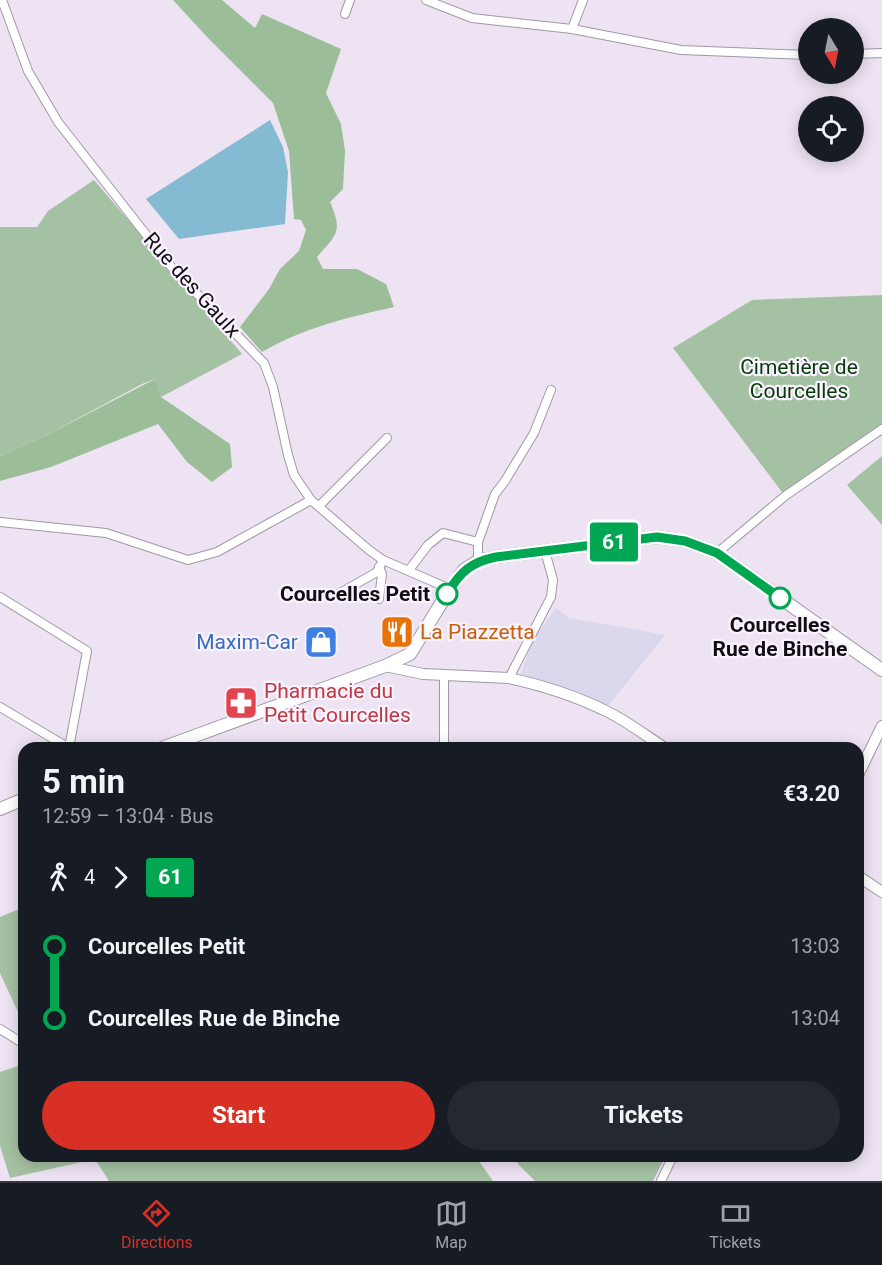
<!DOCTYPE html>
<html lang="en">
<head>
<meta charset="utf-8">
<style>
  :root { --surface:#171b24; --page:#242831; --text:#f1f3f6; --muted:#9ea1a6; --line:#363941; --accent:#d93025 }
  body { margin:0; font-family:Roboto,sans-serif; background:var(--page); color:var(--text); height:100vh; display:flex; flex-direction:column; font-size:22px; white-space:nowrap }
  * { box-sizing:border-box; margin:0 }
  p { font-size:20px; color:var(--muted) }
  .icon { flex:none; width:33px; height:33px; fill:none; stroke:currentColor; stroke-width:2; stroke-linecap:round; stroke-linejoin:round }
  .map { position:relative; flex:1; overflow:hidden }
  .drawer { position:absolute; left:18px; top:742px; width:846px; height:420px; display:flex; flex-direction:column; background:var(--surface); border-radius:18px; box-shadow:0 3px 15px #0003 }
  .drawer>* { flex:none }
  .badge { padding:0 12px; border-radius:4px; font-size:21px; line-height:39px }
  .needle { width:39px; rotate:170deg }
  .buttons { position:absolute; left:798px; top:18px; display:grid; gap:12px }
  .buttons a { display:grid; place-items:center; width:66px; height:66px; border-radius:50%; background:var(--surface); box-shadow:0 3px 15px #0003; font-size:30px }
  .map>.badge { position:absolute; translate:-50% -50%; box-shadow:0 0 0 3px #fff }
  .legs { display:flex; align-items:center; gap:9px; height:66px; padding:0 24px; font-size:20px }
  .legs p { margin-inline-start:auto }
  .summary { display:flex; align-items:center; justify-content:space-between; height:102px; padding:0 24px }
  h1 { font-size:33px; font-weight:700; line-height:45px }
  .action { display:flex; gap:12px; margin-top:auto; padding:12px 24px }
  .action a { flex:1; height:69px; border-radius:36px; background:var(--accent); color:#fff; font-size:24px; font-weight:700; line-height:69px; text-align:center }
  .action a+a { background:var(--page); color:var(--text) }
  ul { padding:0 24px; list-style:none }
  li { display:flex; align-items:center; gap:21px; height:72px; font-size:22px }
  li i { display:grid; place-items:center; width:9px; height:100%; margin:0 8px; background:currentColor }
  li i::after { content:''; width:15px; height:15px; margin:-8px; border:4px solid; border-radius:50%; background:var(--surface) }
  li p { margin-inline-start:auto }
  li:first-child i { background:linear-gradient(#0000 50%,currentColor 0) }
  li:last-child i { background:linear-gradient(currentColor 50%,#0000 0) }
  .menu { display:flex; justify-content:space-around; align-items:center; height:84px; border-top:2px solid var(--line); background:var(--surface); font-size:16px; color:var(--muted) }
  .menu a { display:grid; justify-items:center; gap:3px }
  .menu .on { color:var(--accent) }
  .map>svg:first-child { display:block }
  .education { fill:#dbd7ec }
  .green { fill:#a5c1a3 }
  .forest { fill:#9bbe98 }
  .water { fill:#84bbd2 }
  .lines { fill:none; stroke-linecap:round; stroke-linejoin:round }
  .minor-casing { stroke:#a198a6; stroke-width:10 }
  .tertiary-casing { stroke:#a198a6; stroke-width:12 }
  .secondary-casing { stroke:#a198a6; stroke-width:14 }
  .minor { stroke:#fff; stroke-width:8 }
  .tertiary { stroke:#fff; stroke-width:10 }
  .secondary { stroke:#fff; stroke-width:12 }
  .line-1-casing { stroke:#fff; stroke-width:14 }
  .line-1 { stroke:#00a651; stroke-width:9 }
  .stop-1-dot { fill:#fff; stroke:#00a651; stroke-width:3 }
  .labels { text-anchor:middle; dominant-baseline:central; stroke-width:4.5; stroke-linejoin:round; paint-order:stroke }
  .street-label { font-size:21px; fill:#110e13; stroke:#faf2fe }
  .park-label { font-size:21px; fill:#053b07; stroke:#faf2fe }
  .stop-label { font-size:21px; font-weight:bold; fill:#110e13; stroke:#faf2fe; text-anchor:end }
  .food-label { font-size:21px; fill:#c56008; stroke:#faf2fe; text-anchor:start }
  .shop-label { font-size:21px; fill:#366cbe; stroke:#faf2fe; text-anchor:end }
  .health-label { font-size:21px; fill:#be3a42; stroke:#faf2fe; text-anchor:start }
</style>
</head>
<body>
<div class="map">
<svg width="882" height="1181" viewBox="0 0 882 1181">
  <rect width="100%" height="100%" fill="#eee3f3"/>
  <path class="education" d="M556,608L569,618L665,635L608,706L520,676L534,638Z"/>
  <g class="green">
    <path d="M94,180L242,354L161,397L155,379L142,384L45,436L0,456V227H37L48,211Z"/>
    <path d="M882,295V429L785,496L673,348L752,300Z"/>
    <path d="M882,456V525L847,485Z"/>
    <path d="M24,907V1025L0,973V917Z"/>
    <path d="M24,1064V1156L476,1157L493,1181H109L95,1159L10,1178L0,1146V1072Z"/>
    <path d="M515,1157H665L653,1181H535L518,1164Z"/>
  </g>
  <g class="forest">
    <path d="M173,0H222L255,28L262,14L341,49L326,93L341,124L345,151L343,189L330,202C343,232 337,234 317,257L323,269H357L386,284L394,307C349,317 303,328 262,352L240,327L269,289L280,269L299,251L306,230L301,220L294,219L289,151L273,103L208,38Z"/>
    <path d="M155,379L161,397L230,444L232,467L212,482L187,462L158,424L51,467L0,481V456L45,436Z"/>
  </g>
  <path class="water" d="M270,120L283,147L288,172L285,224L179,239L146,199Z"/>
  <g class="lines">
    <g class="minor-casing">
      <g id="minor">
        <path d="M2,0L28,71L58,122L173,269L264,363L273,387L288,455L294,475L311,500L369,550L383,560L450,589"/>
        <path d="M426,0L472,18L572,29L681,50L808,55"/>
        <path d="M345,14L350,0"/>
        <path d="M572,29L583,0"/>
        <path d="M854,54L882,53"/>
        <path d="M319,506L387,438"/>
        <path d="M0,522L106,533L188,560L217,552L311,500"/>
        <path d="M717,553L785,496L882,429"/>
        <path d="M478,561V542L495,494L505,481L534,433L551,390"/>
        <path d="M409,570L428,545L443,533L478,542"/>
        <path d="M0,597L87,651L69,748"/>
        <path d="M331,598L377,572L383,560"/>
        <path d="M379,599L382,574L379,567"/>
        <path d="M509,678L551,597L553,580L545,551"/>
        <path d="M0,707L69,748"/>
        <path d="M444,748V674"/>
        <path d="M0,1029L24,1044"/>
        <path d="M661,1181L673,1156"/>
      </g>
    </g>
    <g class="tertiary-casing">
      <g id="tertiary">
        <path d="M385,666L423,674L509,678C541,685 576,696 606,711C627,721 646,736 665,748"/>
        <path d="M858,775L882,726"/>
        <path d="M858,876L882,892"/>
      </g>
    </g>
    <g class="secondary-casing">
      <g id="secondary">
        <path d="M162,748L385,666L410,654L450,589L464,570L478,561L496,557L657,537L685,541L717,553L882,670"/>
        <path d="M0,809L24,799"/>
      </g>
    </g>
    <use href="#minor" class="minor"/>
    <use href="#tertiary" class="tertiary"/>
    <use href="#secondary" class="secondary"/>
  </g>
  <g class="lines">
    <g class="line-1-casing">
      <path id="line-1" d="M447,594C460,572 471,562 496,557L657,537L685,541L717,553L780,598"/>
    </g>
    <use href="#line-1" class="line-1"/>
  </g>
  <defs>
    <g id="restaurant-square" transform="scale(1.725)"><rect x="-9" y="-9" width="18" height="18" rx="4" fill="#e8710a" stroke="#faf2fe"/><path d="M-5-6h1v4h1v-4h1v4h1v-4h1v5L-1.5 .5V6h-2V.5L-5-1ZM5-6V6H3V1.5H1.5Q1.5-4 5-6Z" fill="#fff"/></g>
    <g id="shop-square" transform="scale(1.725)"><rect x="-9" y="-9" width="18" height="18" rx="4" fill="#3f7fe0" stroke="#faf2fe"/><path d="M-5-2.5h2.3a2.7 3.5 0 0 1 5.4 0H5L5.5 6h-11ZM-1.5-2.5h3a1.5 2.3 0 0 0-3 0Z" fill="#fff"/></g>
    <g id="pharmacy-square" transform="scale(1.725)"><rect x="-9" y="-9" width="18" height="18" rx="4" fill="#e0444e" stroke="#faf2fe"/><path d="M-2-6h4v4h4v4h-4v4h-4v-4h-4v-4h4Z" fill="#fff"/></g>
  </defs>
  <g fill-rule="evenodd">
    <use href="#restaurant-square" x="397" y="632"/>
    <use href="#shop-square" x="321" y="642"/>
    <use href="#pharmacy-square" x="241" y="703"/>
  </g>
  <g class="stop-1-dot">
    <circle cx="447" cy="594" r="10"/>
    <circle cx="780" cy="598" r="10"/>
  </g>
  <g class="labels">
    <g class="street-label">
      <text transform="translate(192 285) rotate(48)">Rue des Gaulx</text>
    </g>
    <g class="park-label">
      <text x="799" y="367">Cimetière de<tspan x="799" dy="24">Courcelles</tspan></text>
    </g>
    <g class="stop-label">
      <text x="430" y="594">Courcelles Petit</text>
      <text x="780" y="625" text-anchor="middle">Courcelles<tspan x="780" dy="24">Rue de Binche</tspan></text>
    </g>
    <g class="food-label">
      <text x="420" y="632">La Piazzetta</text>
    </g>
    <g class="shop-label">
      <text x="298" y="642">Maxim-Car</text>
    </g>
    <g class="health-label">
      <text x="264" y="691">Pharmacie du<tspan x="264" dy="24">Petit Courcelles</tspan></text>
    </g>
  </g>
</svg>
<div class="buttons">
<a><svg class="needle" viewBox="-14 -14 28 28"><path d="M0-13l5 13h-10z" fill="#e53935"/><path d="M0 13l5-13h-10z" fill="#9ea1a6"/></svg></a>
<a><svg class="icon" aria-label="locate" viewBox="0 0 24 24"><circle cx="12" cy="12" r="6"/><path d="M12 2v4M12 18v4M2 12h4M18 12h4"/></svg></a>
</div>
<b class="badge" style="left:614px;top:542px;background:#00a651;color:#fff">61</b>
<section class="drawer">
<div class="summary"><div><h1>5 min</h1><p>12:59 – 13:04 · Bus</p></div><b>€3.20</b></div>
<div class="legs"><svg class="icon" aria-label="walk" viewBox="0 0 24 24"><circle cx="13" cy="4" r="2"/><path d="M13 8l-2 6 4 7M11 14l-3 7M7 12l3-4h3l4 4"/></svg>4<svg class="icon" aria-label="forward" viewBox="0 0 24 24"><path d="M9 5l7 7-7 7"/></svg><b class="badge" style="background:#00a651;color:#fff">61</b></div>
<ul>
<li><i style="color:#00a651"></i><b>Courcelles Petit</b><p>13:03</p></li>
<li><i style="color:#00a651"></i><b>Courcelles Rue de Binche</b><p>13:04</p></li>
</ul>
<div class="action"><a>Start</a><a>Tickets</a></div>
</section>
</div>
<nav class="menu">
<a class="on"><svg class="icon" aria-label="directions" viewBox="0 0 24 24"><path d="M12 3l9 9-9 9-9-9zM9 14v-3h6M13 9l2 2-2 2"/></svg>Directions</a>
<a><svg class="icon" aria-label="map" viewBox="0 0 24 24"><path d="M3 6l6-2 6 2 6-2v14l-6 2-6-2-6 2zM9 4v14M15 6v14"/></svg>Map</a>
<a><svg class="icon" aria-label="tickets" viewBox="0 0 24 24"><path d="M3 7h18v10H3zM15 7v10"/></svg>Tickets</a>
</nav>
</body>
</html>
